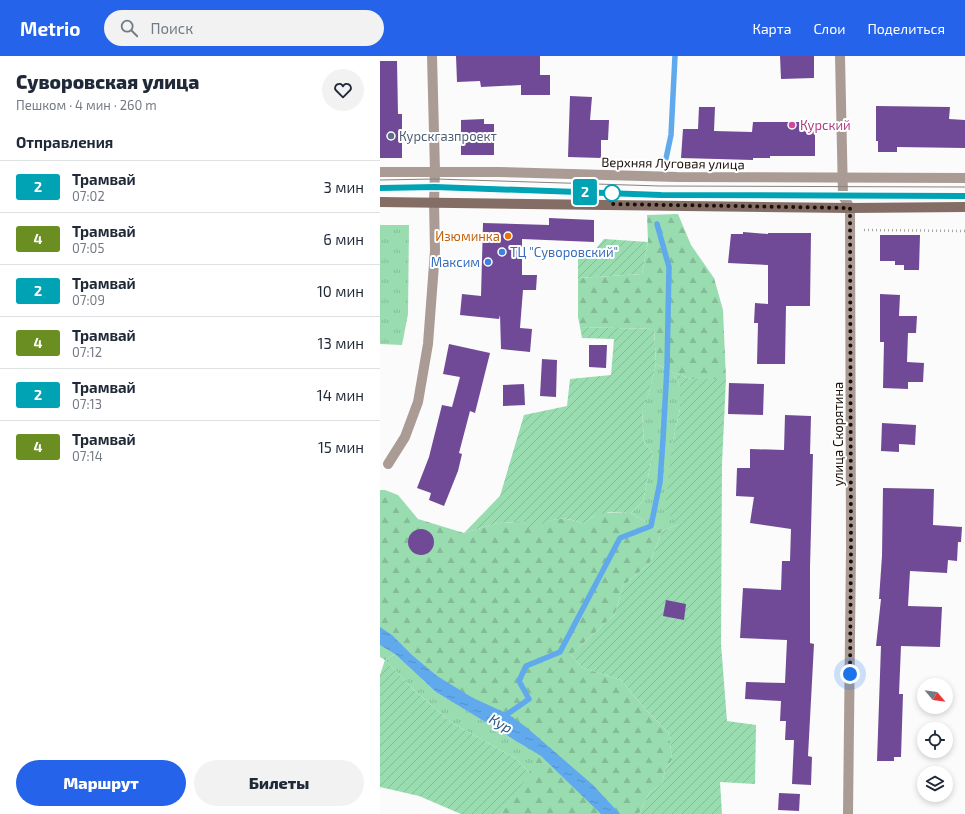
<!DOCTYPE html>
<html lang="ru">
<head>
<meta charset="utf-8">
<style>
  :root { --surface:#fff; --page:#f2f2f3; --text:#1f2937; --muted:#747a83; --line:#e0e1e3; --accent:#2563eb }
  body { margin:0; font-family:"Exo 2",sans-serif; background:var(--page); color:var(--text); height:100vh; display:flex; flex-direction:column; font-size:15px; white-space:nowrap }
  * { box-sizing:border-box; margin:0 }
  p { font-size:13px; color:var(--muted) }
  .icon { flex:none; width:22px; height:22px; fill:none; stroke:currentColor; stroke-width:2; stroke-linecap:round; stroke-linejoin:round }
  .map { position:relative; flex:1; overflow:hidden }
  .sheet { display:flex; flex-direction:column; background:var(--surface); width:380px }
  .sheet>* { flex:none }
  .badge { padding:0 8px; border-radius:3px; font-size:14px; line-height:26px }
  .needle { width:26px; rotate:119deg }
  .tools { position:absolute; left:537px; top:622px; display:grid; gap:8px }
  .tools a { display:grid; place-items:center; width:36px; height:36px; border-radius:50%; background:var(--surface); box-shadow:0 2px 6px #0003; font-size:20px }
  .you { position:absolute; width:20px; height:20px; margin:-10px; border:3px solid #fff; border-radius:50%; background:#1a73e8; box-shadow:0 0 0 6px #1a73e833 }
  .map>.badge { position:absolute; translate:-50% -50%; box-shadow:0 0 0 2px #fff }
  h2 { padding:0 16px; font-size:15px; line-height:36px }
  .round { display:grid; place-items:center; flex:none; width:42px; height:42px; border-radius:21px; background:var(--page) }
  .headline { display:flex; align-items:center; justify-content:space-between; height:68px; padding:0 16px }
  h1 { font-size:19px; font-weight:800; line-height:30px }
  .action { display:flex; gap:8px; margin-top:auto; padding:8px 16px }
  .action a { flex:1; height:46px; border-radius:24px; background:var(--accent); color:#fff; font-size:16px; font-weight:800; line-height:46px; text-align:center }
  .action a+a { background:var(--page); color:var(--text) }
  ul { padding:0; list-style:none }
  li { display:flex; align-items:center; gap:12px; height:52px; padding:0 16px; border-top:1px solid var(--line) }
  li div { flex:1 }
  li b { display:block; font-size:15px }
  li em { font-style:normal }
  li .badge { min-width:44px; font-weight:700; text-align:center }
  header { display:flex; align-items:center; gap:24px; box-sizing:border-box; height:56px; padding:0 20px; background:var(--accent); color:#fff }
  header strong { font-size:19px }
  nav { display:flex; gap:22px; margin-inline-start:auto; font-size:14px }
  .search { width:280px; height:36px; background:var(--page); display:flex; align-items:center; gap:10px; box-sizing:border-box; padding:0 14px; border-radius:22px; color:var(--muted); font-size:15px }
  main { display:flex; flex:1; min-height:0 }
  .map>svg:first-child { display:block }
  .grass { fill:url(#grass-tufts) }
  .forest { fill:url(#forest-firs) }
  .garden { fill:url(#garden-furrows) }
  .water { fill:url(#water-ripples) }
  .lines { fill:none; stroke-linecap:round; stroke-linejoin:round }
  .stream { stroke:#60a9ed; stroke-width:5.5 }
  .building { fill:#704a96 }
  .path { stroke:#a9a5a3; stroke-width:2.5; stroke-dasharray:1 3; stroke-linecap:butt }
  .minor { stroke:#aa9b95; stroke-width:10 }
  .tertiary { stroke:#aa9b95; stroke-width:10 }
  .secondary { stroke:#836d64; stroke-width:10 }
  .tram { stroke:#88837f; stroke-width:1 }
  .line-casing { stroke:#fff; stroke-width:9 }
  .line { stroke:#00a3b4; stroke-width:6 }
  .walk { stroke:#190f07; stroke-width:4; stroke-dasharray:0 7.2 }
  .hotel-dot { fill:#d1479c; stroke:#fff; stroke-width:1.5 }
  .service-dot { fill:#5c6f8a; stroke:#fff; stroke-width:1.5 }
  .stop-dot { fill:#fff; stroke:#00a3b4; stroke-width:2 }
  .food-dot { fill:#e8710a; stroke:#fff; stroke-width:1.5 }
  .shop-dot { fill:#3f7fe0; stroke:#fff; stroke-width:1.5 }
  .labels { text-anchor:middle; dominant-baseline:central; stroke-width:4; stroke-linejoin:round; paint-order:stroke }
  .hotel-label { font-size:13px; fill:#b23c85; stroke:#fff; text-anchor:start }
  .service-label { font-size:13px; fill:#4e5e75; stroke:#fff; text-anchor:start }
  .street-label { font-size:13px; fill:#190f07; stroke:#fff }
  .food-label { font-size:13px; fill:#c56008; stroke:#fff; text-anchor:end }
  .shop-label { font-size:13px; fill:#366cbe; stroke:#fff; text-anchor:start }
  .water-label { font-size:14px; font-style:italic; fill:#225683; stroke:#fff }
</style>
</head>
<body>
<header>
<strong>Metrio</strong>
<div class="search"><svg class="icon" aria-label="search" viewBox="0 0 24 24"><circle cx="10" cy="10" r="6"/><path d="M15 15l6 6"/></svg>Поиск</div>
<nav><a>Карта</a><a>Слои</a><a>Поделиться</a></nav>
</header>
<main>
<section class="sheet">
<div class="headline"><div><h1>Суворовская улица</h1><p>Пешком · 4 мин · 260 m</p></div><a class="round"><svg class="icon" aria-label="heart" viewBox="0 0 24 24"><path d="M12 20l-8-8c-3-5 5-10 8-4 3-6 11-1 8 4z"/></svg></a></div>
<h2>Отправления</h2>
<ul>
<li><span class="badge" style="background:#00a3b4;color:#fff">2</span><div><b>Трамвай</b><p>07:02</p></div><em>3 мин</em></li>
<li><span class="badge" style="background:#6b8e23;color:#fff">4</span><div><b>Трамвай</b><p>07:05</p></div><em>6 мин</em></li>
<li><span class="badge" style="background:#00a3b4;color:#fff">2</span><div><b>Трамвай</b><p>07:09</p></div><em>10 мин</em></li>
<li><span class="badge" style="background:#6b8e23;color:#fff">4</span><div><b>Трамвай</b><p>07:12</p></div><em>13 мин</em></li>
<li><span class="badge" style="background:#00a3b4;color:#fff">2</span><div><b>Трамвай</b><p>07:13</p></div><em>14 мин</em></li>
<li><span class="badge" style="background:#6b8e23;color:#fff">4</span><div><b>Трамвай</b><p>07:14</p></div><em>15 мин</em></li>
</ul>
<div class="action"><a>Маршрут</a><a>Билеты</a></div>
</section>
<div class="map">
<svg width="585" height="758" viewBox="0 0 585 758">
  <defs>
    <pattern id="grass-tufts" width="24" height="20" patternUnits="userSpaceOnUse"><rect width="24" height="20" fill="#99dcb0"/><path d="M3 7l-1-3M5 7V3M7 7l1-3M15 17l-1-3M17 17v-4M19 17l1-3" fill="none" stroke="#83bc96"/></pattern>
    <pattern id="forest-firs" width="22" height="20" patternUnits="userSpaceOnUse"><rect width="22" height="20" fill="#99dcb0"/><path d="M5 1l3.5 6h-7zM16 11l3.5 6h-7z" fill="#83bc96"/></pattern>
    <pattern id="garden-furrows" width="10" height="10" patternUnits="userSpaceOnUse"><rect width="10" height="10" fill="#99dcb0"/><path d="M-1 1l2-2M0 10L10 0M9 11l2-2" fill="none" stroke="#83bc96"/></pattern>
    <pattern id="water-ripples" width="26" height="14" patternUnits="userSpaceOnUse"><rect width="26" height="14" fill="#60a9ed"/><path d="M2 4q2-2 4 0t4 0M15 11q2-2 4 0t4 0" fill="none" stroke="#5390ca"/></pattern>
  </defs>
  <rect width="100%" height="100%" fill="#fbfbfb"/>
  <g class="grass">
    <path d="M0,169H29L28,258L22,289L0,288Z"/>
    <path d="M276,308L292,316L300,329V353L292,389L297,469L282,475L251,457L263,445L273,397L264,386L262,354L269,337Z"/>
    <path d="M15,598L56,636L161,700L150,717L135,702L72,667L35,635L5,604Z"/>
  </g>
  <g class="forest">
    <path d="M298,158L311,189L334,222L343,254L346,323H311L292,316L276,308L274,273L200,271L198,261V222L262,218L268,186L267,159Z"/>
    <path d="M0,434H5L18,439L38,463L84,477L118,467L144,466L149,472C173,464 180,458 204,468L209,463L219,457H251L282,475L270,507L243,530L235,558L191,599L203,612L241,624L267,655L289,677L292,704L285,714L282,728L269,737L259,758H121L160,700L56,636L15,598L5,604L0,601Z"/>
  </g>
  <g class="garden">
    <path d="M224,183L268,186L262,218L198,222V195L212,197Z"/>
    <path d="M200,271L274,273L276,308L269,337L262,355L264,386L273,397L263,445L251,457C233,457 217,453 204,468C180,458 173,464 149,473L144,466L118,467L84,477L120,440L144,359L187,350L190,323L231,319L234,283L202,282Z"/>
    <path d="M292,316L311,323H346L342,408L341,588L347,665L376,669L375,728L340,726L342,758H259L269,737L282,728L285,714L292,704L289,677L267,655L241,624L203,612L191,599L235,558L243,530L270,507L282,475L297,469L285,452L292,389L300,353V329Z"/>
    <path d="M5,604L35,635L72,667L135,702L150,717L121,758H81L39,740L0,731V619Z"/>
  </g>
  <path class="water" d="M0,571L12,579L32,599L57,620L93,642L128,658L146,671L213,729L240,758H221L161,700L56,636L15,598L0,589Z"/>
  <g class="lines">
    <g class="stream">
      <path d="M284,112L291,79L295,0"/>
      <path d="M123,661L149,643L139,625L146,610L180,596L240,482L271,470L280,426L283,383L287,312L289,211L277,168"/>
    </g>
  </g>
  <g class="building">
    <path d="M76,0H160V19H170V39H141V29L101,31L100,25L77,26Z"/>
    <path d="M400,0H434V22L401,23Z"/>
    <path d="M0,5H17L18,58H22V102H0Z"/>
    <path d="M190,40L212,41L210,64H229L228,84H221V102L188,101Z"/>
    <path d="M496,50L570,51L569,63L585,64V92L517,91V96H498V85H496Z"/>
    <path d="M319,51H335L334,75L372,76L373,66H435V100H390V102H373V104L301,102L303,73H318Z"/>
    <path d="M104,63V68H114V99H81V64Z"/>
    <path d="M169,162L214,164V186L142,183V219H157L156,234H143L140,272L152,273L150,296L121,293L120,259L119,263L80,259L82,238L101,240L103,167L169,169Z"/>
    <path d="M363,176L388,178V177H431L430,250H406L405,308H377L378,267H374L375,247L388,248V209L348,207L351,178H363Z"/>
    <path d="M500,179H540L539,214H524V209H515V205H500Z"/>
    <path d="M500,238L520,239L519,260H537L536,277H528L527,306L544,307L543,326H528V333L503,332L504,286H500Z"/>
    <path d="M69,288L110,297L95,357L90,355L79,397L82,398L78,415L64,450L49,444L51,437L37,432L49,401L62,349L72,351L80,321L63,318Z"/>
    <path d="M209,289H227L226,312L209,311Z"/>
    <path d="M162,303L177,304L176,341L160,340Z"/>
    <path d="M349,327L384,328L383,359L348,358Z"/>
    <path d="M144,328L145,349L123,350V329Z"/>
    <path d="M405,359L431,360L430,398H433L430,511V587L434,588L428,700L432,701L431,729L412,728L414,684H405L406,665H400L401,645L365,643L366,626L405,627L407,584L360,582L363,532L401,534L402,505H410L411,473L370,467L374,441L356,440L357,412H370V393L404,394Z"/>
    <path d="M502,367L536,369L535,389L519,388V396L501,395Z"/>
    <path d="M503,432L554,433L553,469L582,471L581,486H578L577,505L568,504L567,517L530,515L528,550L562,551L560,591L521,590L519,638H523L521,701H514V705H497L501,590H496L501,543H499L502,500Z"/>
    <circle cx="41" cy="486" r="13"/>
    <path d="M286,544L306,548L304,564L283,560Z"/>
    <path d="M399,737L420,738L419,755L398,754Z"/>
  </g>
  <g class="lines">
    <path class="path" d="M484,174L585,175"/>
    <g class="minor">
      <path d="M460,0L463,140L470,152L471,493L468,758"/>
      <path d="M8,408L25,381L38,346L48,288L55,195L54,146"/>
    </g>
    <g class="tertiary">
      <path d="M52,0L55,115L54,146"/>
      <path d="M0,116H119L297,121L585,122"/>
    </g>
    <path class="secondary" d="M0,146L470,152L585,151"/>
    <g class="tram">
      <path d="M0,124L55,123L280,130L585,131"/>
      <path d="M0,132L55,131L281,139L585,140"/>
    </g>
  </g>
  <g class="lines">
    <g class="line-casing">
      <path id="line" d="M0,132L55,131L281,139L585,140"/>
    </g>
    <use href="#line" class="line"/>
    <path class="walk" d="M232,137L230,148L470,152L471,493L470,618"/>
  </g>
  <circle class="hotel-dot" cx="412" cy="69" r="4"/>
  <circle class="service-dot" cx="11" cy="80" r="4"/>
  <circle class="stop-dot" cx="232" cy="137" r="8"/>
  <circle class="food-dot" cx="128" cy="180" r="4"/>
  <g class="shop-dot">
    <circle cx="122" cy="196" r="4"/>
    <circle cx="108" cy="206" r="4"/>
  </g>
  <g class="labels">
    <g class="hotel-label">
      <text x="420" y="69">Курский</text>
    </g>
    <g class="service-label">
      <text x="19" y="80">Курскгазпроект</text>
    </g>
    <g class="street-label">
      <text transform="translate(293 107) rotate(1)">Верхняя Луговая улица</text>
      <text transform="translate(458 378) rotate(-90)">улица Скорятина</text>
    </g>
    <g class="food-label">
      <text x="120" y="180">Изюминка</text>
    </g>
    <g class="shop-label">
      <text x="130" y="196">ТЦ "Суворовский"</text>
      <text x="100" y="206" text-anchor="end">Максим</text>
    </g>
    <g class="water-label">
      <text transform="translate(121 667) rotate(29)">Кур</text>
    </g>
  </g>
</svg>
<div class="tools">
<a><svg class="needle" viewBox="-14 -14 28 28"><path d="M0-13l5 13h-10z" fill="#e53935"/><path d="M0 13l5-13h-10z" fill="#747a83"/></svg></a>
<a><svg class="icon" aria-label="locate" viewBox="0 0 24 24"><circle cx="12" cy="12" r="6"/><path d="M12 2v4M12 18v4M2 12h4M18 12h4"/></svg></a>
<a><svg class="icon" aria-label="layers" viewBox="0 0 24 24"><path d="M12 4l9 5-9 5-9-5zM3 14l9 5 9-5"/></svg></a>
</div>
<div class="you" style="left:470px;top:618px"></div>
<b class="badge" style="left:205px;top:136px;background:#00a3b4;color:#fff">2</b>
</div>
</main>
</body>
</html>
